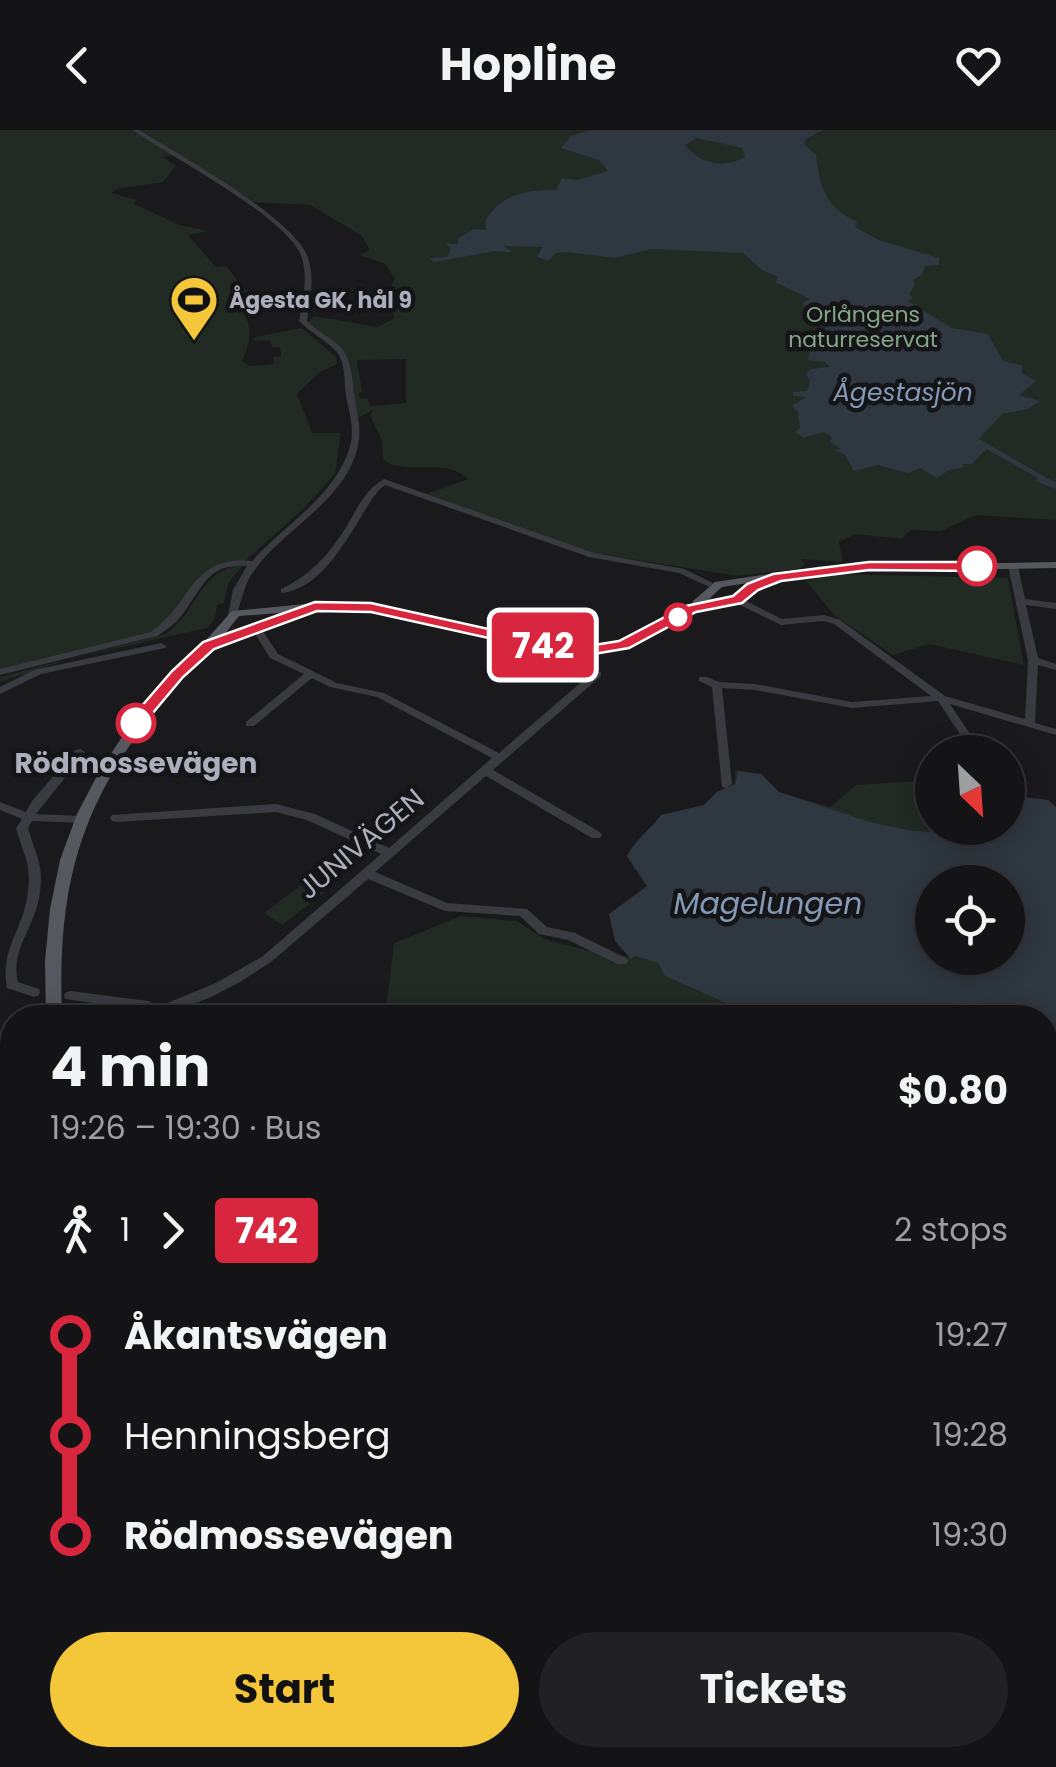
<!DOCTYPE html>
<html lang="en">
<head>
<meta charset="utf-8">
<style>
  :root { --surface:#141315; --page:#212022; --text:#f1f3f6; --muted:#9d9ea0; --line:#333234; --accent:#f4c639 }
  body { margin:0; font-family:Poppins,sans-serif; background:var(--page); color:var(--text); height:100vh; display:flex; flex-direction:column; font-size:38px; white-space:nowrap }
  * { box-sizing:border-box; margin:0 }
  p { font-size:32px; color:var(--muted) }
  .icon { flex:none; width:55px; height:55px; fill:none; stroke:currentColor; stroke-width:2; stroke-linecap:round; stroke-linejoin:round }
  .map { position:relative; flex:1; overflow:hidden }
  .sheet { position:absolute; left:0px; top:875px; width:1058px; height:762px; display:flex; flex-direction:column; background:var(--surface); border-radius:40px 40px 0 0; box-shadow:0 5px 25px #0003,0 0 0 2px var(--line) }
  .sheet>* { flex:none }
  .badge { padding:0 20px; border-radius:8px; font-size:35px; line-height:65px }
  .needle { width:65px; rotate:155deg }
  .controls { position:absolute; left:915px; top:605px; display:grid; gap:20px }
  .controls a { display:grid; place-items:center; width:110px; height:110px; border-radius:50%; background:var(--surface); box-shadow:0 5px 25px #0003,0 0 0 2px var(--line); font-size:50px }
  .map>.badge { position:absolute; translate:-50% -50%; box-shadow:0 0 0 5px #fff }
  .legs { display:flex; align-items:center; gap:15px; height:110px; padding:0 50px; font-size:32px }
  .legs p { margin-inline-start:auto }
  .overview { display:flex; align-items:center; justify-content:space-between; height:170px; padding:0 50px }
  h1 { font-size:55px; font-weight:700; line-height:75px }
  .primary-button { display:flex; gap:20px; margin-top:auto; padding:20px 50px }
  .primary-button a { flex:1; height:115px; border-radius:60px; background:var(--accent); color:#111; font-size:40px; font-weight:700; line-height:115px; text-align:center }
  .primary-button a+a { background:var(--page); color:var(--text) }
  ul { padding:0 50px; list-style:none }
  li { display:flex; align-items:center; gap:35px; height:100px; font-size:38px }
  li i { display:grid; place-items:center; width:15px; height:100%; margin:0 12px; background:currentColor }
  li i::after { content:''; width:25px; height:25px; margin:-12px; border:8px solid; border-radius:50%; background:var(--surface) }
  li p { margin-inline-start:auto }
  li:first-child i { background:linear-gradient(#0000 50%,currentColor 0) }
  li:last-child i { background:linear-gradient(currentColor 50%,#0000 0) }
  header { display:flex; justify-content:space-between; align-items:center; height:130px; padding:0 50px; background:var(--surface); font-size:45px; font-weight:700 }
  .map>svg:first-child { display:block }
  .green { fill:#212a23; fill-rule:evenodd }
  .water { fill:#2f3740; fill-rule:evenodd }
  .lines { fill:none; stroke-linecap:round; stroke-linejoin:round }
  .minor { fill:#3a3b41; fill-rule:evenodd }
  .major { fill:#565860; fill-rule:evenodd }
  .line-1 { fill:#d7263d; stroke:#fff; stroke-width:2.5 }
  .stop-1-dot { fill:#fff; stroke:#d7263d; stroke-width:5 }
  .labels { text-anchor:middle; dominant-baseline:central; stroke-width:9; stroke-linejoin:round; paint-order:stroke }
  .far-poi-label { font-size:22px; font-weight:bold; fill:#acafbb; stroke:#151417; text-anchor:start }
  .far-park-label { font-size:22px; fill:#83a688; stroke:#151417 }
  .far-water-label { font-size:25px; font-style:italic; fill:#839ab6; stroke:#151417 }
  .stop-label { font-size:28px; font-weight:bold; fill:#acafbb; stroke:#151417 }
  .street-label { font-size:28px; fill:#acafbb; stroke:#151417 }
  .water-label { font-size:30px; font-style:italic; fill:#839ab6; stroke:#151417 }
</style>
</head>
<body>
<header><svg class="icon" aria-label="back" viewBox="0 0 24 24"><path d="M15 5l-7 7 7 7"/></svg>Hopline<svg class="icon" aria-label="heart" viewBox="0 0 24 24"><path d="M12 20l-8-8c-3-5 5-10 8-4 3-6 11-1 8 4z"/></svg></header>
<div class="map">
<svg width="1056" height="1637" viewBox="0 0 1056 1637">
  <rect width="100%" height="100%" fill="#1a191c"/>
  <g class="green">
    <path d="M0,0H136L173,25L163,27L176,36L163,52L116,59L112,63L136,70L134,74L180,95L209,101L188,105L216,137L226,136L251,167L244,184C253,197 249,218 242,231L250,236L274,234L273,227L281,226L280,217H272L270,210L253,211L255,207L302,198L335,226L337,234L320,242L297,264L312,303H340V307L335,344L303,379L244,432L220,435L190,461L154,504L0,542Z"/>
    <path d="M141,0H1056V390L976,385L941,401L911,400L901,409L855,404L839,412L843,432L801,429L805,434L799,439L738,446L587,422L426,364L468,349C442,325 404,348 383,329L382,311L370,285L373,280L356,289L339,220L306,195L314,186L377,197L395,188L384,168L395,149L385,134L359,125L370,120L362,106L310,75L251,72ZM406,229V273L370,276L368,269L360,268L358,263L362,262L357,230Z"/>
    <path d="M236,435L242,436L228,454L224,473L217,475L215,488L207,498L69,529L0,552V547L165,504C197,484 194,448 236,435Z"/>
    <path d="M834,444L1008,448L1024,535L929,514L893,525L835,486L806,451Z"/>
    <path d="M735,640L761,644L779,662L830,677L856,655L932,650V698H962L958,703L914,701L870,692L635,740L627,726C635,710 650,700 661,685L704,675L717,662L735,654Z"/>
    <path d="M306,751L325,762L282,795L264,783Z"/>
    <path d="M461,786L517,791L545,809L611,827L635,826L658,833L665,846L739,879L734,888H385L394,813Z"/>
    <path d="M1056,1021V1271L1045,1264V1022Z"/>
    <path d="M0,1427L12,1431V1516L0,1513Z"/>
    <path d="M241,1625H439L443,1637H239Z"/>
  </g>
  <g class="water">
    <path d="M590,0H823L806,9L804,14L816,25C820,59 826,77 857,92L855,97L879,110L939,128V135L925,136L922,145L913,150L915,155L909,164L913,168L908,171L952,198L988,204L1003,231L1022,235V243L1036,251L1019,265L1040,271L1028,279L1002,284L979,309L1056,353V359L1035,351L1038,348L986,319L972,334H962L965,337L949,340L937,348L920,338L908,343L878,335L854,341L845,325L835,320L841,319L830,312L832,307L823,302L804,308L795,302L800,298L798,282L792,276L806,267L793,266V262L807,261L810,251L806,244L811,239L829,237L825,232L808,230C811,211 821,196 838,193L834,189L838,185L835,181L805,177L803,173L810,169L775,152L778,147L762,140L743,123L652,119L614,128L566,122L556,123L548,131L537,127L542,117L504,116L512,122L496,121L434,132L429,128L447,127L451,119L446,114H458V108L474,99L486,100L485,91C501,64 527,59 556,60L562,48L577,50L608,41L599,30L561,18L571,6ZM697,8L742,18L745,27C724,39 700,34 685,15Z"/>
    <path d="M738,641L761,644L779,662L870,692L914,701L957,703L962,698H1008V665L1048,670L1056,677V1012H1045V888L757,887L665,846L658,833L635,826L631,829L615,811L609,784L647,756L627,726C635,710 650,700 661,685L704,675L717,662L735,654ZM932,752H1008V828H932Z"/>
    <path d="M0,1002L12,1003V1379L0,1374Z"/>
    <path d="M1045,1282L1056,1292V1637H448L444,1625H1045Z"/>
  </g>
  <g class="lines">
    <g class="minor">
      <path d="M133,0H140C177,24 296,89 308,128C315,148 310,171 307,191C317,202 333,208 342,219C352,232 352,248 354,263C356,278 361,294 359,309C352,367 287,396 256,438C244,453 242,470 236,487H230L228,485L233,460L247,436C207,433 203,458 182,485C175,494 167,500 157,506L0,545V539L151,502C194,472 189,426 252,431C285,394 339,364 351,312C354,297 349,281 346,266C344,251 346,233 336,221C325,209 310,203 299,191C303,171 308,148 302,128C290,88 170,27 133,0Z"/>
      <path d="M384,349L594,423L684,439L719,456L714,459L679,443L589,427L385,355C374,363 368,376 361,387C343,416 318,460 281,463V459C309,446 328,426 345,399C356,381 365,359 384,349Z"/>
      <path d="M1013,433L1018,436L1025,469L1056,473V479L1026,475L1038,528L1056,534V540L1038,535L1035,593L1056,599V605L950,574L982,622H972L938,571L852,578L755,560L722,558L732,654L726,658L722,657L712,557L699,551V547H707L719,552L755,554L852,572L931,566L834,494L823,491L781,495L734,472V468H740L782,489L824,485L840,490L945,566L1025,589L1028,530L1008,436Z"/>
      <path d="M256,494L259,495L278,524L337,553L384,563L499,623L593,542H601V546L493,640L600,702L602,705L600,708H592L486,646L375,742L447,773L527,779L547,797L575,803L626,828L628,831L626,834H618L568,810L539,804L520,786L445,781L368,749L271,832L240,852L209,868L160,886L132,888L133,885L143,880L65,869L64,866L65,863L70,861L148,871L153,873L155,878L216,853L263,826L381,724L307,690L276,682L116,692L112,691L110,688L112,685L276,674L315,684L389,718L492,628L377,567L330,557L312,548L254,596H246V592L304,544L270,528L251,497Z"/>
      <path d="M161,513L166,516L165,518L41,544L0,564V557L34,540Z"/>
      <path d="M80,619L85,622L84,624L36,684L80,686L86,690L84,693L32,691L28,698C36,727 45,735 39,768C34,798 10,820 18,852L39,859L40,862L39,865L34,867L7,858C0,821 21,802 27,768C33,735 24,727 16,698L22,689L0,680V672L26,682L32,671L76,620Z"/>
    </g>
    <g class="major">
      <path d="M1056,432V438L823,442L783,448L756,459L741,472L712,475L695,481L627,518L589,524L538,518L371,481L315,479L285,482L289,485L287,487C264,497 238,504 216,516C203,523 175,557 164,570C79,674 57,754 62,888H46L45,831L50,779L60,730L77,684L100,640L130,595L232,481L315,473L371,475L538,510L589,516L620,512L692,475L693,471L715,452L823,436ZM754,452L734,467L709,469L722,457ZM279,483L224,505L239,486Z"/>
      <path d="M137,1625H161L159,1637H135Z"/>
    </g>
  </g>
  <path class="line-1" d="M869,432H977L984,436L977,441L869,440L781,451L758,460L742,473L696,482L629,518L588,525L538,519L371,482L317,481L214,519L183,547L141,597L127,593L172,541L203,512L315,472L371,473L538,510L588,516L619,511L686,476L733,466L747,454L773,444Z"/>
  <defs>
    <g id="stadium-pin" transform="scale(2.5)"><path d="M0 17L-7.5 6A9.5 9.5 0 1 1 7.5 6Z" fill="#f4c639" stroke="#151417"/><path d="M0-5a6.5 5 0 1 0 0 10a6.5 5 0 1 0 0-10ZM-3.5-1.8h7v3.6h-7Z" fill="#111"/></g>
  </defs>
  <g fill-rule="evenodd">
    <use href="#stadium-pin" x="194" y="170"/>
  </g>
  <g class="stop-1-dot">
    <circle cx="977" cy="436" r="18"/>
    <circle cx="678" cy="487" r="12"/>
    <circle cx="136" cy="593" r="18"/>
  </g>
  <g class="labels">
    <g class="far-poi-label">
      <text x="229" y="170">Ågesta GK, hål 9</text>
    </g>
    <g class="far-park-label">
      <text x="863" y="184">Orlångens<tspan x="863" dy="25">naturreservat</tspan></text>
    </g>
    <g class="far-water-label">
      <text x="903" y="262">Ågestasjön</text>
    </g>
    <g class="stop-label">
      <text x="136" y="633">Rödmossevägen</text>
    </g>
    <g class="street-label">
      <text transform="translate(361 714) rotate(-40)">JUNIVÄGEN</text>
    </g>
    <g class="water-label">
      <text x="768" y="773">Magelungen</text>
    </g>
  </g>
</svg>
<div class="controls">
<a><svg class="needle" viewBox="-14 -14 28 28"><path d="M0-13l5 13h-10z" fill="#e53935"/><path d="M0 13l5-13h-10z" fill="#9d9ea0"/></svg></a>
<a><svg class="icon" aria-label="locate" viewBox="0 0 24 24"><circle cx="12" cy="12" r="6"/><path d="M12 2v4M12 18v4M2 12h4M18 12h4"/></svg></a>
</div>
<b class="badge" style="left:543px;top:515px;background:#d7263d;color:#fff">742</b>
<section class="sheet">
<div class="overview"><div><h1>4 min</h1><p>19:26 – 19:30 · Bus</p></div><b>$0.80</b></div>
<div class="legs"><svg class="icon" aria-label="walk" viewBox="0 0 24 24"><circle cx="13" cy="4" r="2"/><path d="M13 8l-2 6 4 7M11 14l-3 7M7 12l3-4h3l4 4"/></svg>1<svg class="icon" aria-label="forward" viewBox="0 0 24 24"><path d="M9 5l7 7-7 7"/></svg><b class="badge" style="background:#d7263d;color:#fff">742</b><p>2 stops</p></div>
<ul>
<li><i style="color:#d7263d"></i><b>Åkantsvägen</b><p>19:27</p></li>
<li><i style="color:#d7263d"></i><span>Henningsberg</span><p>19:28</p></li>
<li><i style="color:#d7263d"></i><b>Rödmossevägen</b><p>19:30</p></li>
</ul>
<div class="primary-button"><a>Start</a><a>Tickets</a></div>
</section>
</div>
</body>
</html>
